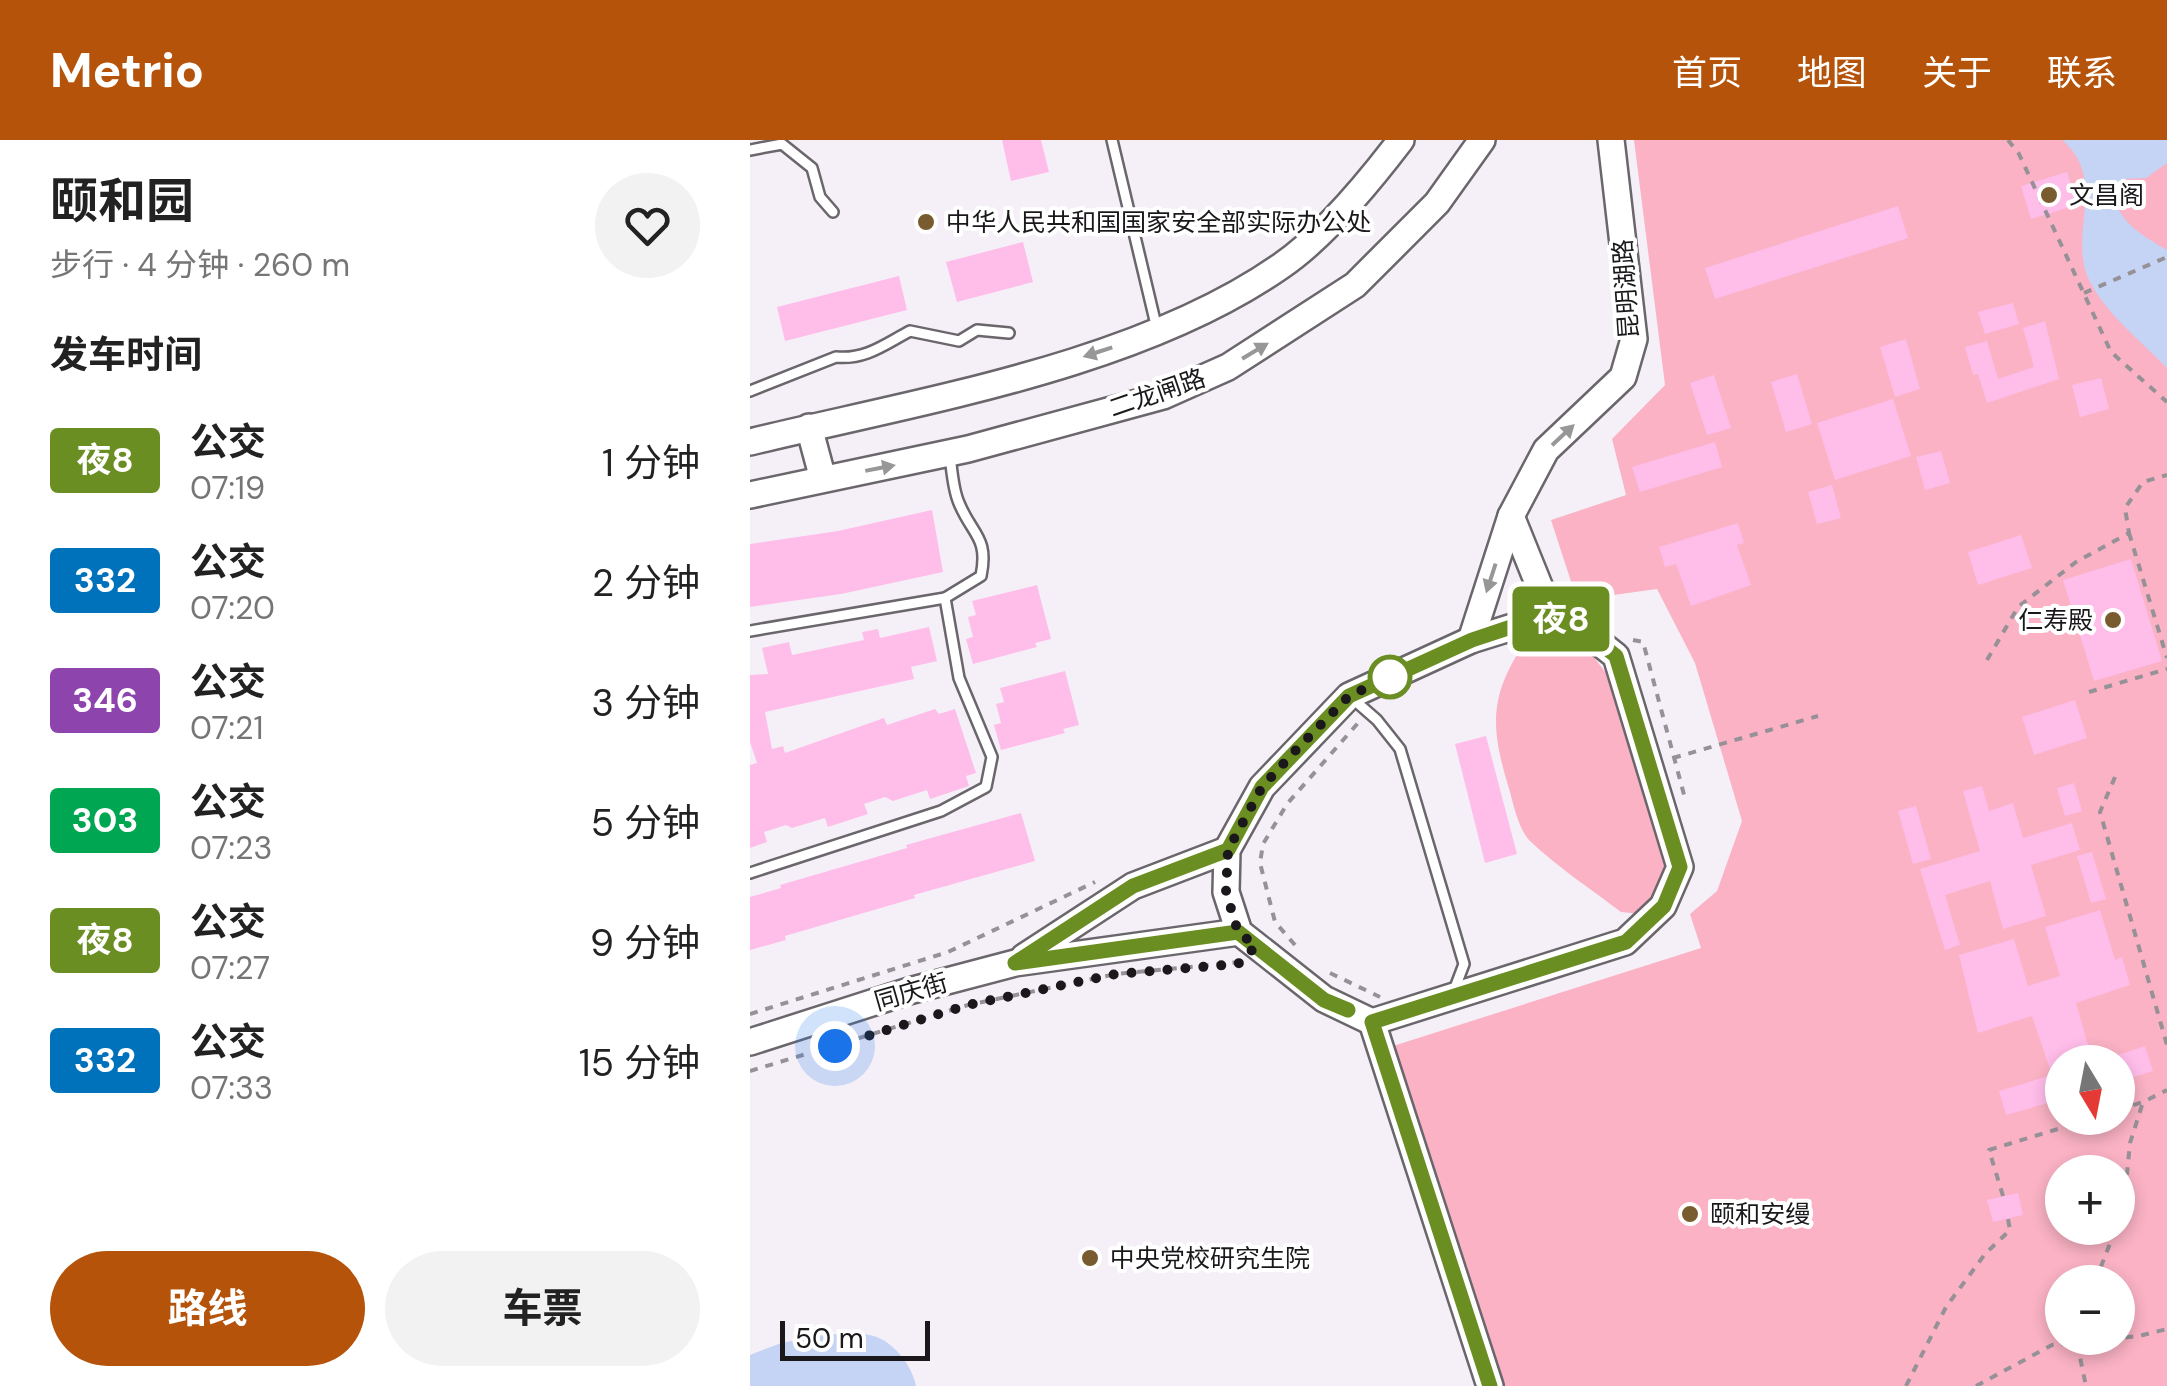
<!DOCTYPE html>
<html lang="zh">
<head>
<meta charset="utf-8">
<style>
  :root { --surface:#fff; --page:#f2f2f2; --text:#222; --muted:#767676; --accent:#b45309 }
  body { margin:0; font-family:"DM Sans","Noto Sans SC",sans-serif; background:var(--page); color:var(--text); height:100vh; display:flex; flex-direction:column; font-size:38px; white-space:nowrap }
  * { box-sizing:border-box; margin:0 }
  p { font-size:32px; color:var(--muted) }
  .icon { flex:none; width:55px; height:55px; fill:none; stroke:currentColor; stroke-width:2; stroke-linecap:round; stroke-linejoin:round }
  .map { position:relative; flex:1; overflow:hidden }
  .side { display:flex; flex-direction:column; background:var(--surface); width:750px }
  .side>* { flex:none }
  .badge { padding:0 20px; border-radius:8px; font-size:35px; line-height:65px }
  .needle { width:65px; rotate:170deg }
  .controls { position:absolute; left:1295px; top:905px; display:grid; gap:20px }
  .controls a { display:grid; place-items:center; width:90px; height:90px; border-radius:50%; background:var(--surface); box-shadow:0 5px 15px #0003; font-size:50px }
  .scale { position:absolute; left:30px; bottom:25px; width:150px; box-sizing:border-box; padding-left:10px; border:5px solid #1a181b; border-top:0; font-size:28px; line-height:35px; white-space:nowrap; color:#1a181b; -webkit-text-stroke:8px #fff; paint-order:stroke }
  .you { position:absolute; width:50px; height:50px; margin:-25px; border:8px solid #fff; border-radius:50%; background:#1a73e8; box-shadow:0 0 0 15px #1a73e833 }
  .map>.badge { position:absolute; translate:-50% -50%; box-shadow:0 0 0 5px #fff }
  h2 { padding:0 50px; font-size:38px; line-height:90px }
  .round { display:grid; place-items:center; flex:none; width:105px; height:105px; border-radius:52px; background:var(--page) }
  .summary { display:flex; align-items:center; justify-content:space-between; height:170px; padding:0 50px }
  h1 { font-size:48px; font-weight:700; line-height:75px }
  .cta { display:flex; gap:20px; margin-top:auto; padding:20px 50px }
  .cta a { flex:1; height:115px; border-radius:60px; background:var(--accent); color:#fff; font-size:40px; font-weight:700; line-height:115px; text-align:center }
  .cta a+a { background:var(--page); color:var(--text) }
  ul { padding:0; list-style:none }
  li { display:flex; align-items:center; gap:30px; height:120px; padding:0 50px }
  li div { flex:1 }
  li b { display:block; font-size:38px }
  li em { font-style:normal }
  li .badge { min-width:110px; font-weight:700; text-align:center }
  header { display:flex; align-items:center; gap:60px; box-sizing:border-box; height:140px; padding:0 50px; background:var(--accent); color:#fff }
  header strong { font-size:48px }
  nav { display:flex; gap:55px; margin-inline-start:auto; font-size:35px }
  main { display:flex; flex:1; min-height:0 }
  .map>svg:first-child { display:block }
  .green { fill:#fab2c4; fill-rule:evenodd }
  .water { fill:#c5d4f4 }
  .building { fill:#ffbdea }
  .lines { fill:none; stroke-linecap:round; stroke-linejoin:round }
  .lane-casing { stroke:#6a666c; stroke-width:14 }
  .secondary-casing { stroke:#6a666c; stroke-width:30 }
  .path { stroke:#959197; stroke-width:4; stroke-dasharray:8 8; stroke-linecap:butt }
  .lane { stroke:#fff; stroke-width:9 }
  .secondary { stroke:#fff; stroke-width:25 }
  .oneway { fill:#989798 }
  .line-casing { stroke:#fff; stroke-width:22 }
  .line { stroke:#6b8e23; stroke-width:15 }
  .walk { stroke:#1a181b; stroke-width:10; stroke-dasharray:0 18 }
  .poi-dot { fill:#785b2e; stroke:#fff; stroke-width:4 }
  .stop-dot { fill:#fff; stroke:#6b8e23; stroke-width:5 }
  .labels { text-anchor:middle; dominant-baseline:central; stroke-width:8; stroke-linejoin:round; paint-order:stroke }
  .poi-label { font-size:25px; fill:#1a181b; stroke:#fff; text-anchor:start }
  .street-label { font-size:25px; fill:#1a181b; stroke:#fff }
</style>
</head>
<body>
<header>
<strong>Metrio</strong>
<nav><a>首页</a><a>地图</a><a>关于</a><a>联系</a></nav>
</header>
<main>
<section class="side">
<div class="summary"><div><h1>颐和园</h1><p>步行 · 4 分钟 · 260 m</p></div><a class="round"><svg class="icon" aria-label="heart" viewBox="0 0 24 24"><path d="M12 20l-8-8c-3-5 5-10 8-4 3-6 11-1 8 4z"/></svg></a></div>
<h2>发车时间</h2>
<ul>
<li><span class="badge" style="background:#6b8e23;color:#fff">夜8</span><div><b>公交</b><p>07:19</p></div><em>1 分钟</em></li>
<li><span class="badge" style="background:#0072bc;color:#fff">332</span><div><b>公交</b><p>07:20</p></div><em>2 分钟</em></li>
<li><span class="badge" style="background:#8e44ad;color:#fff">346</span><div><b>公交</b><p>07:21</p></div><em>3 分钟</em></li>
<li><span class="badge" style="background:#00a651;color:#fff">303</span><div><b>公交</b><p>07:23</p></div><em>5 分钟</em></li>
<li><span class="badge" style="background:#6b8e23;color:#fff">夜8</span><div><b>公交</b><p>07:27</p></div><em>9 分钟</em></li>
<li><span class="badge" style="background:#0072bc;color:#fff">332</span><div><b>公交</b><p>07:33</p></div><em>15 分钟</em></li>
</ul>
<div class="cta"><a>路线</a><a>车票</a></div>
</section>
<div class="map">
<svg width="1417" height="1246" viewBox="0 0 1417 1246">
  <rect width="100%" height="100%" fill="#f5f0f8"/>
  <g class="green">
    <path d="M884,0H1417V1246H755L640,907L951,808L940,774L967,751L992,681L945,523L907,449L827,460L801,380L876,355L862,299L915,245ZM1312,922H1368V978H1312ZM1312,1032H1368V1088H1312ZM1312,1142H1368V1198H1312Z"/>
    <path d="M805,497L839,511L860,538L916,722L909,747L891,774L871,772C841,749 807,727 780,701C769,690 764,667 760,652C742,593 737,560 772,507Z"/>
  </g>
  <g class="water">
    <path d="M1312,0H1417V23L1396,38L1374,39L1364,50C1365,81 1392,95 1417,110V228C1391,201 1356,174 1339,140C1317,94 1359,40 1312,0Z"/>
    <path d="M79,1194C93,1195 114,1192 127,1197C146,1205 162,1226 166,1246H0V1215L31,1203Z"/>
  </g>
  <g class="building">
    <path d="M252,0H291L299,32L261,41Z"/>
    <path d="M1317,32L1327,65L1281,79L1271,46Z"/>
    <path d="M1148,66L1158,98L965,159L955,128Z"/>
    <path d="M273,102L283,142L207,162L196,122Z"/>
    <path d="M149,136L157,170L35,201L27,167Z"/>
    <path d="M1263,163L1269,184L1235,194L1228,172Z"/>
    <path d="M1295,181L1309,239L1237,263L1228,234L1223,235L1215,207L1237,201L1248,239L1284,227L1273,188Z"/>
    <path d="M1156,199L1170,249L1145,257L1130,207Z"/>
    <path d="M1047,234L1062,284L1036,292L1021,242Z"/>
    <path d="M964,235L981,288L957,295L940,243Z"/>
    <path d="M1351,238L1359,269L1330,277L1322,245Z"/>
    <path d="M1143,259L1161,316L1085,340L1067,283Z"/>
    <path d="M965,302L972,327L890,352L882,327Z"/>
    <path d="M1191,311L1200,343L1175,350L1166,317Z"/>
    <path d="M1082,345L1091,378L1067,384L1058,352Z"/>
    <path d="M182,370L193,432L91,454L0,467V404L88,391Z"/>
    <path d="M988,383L994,403L987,405L1001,445L941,466L926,424L915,427L909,407Z"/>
    <path d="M1271,395L1282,428L1228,445L1218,412Z"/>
    <path d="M1381,419L1412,521L1344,541L1313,440Z"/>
    <path d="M287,445L301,499L285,503L287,507L223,524L216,499L223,497L218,477L226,475L222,461Z"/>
    <path d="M179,487L187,521L161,527L164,539L15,572L22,609L33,606L35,613L134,578L137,585L185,569L189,574L205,569L226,633L216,636L219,646L180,659L177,650L143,661L135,657L114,664L118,674L78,687L75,678L42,688L36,685L14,692L17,702L0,708V625L7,623L0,602V535L18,534L12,508L39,502L42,515L114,500L112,492L128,489L130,498Z"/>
    <path d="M315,531L329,585L313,589L315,593L251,610L244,585L251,583L246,564L254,562L250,548Z"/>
    <path d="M1325,560L1337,598L1284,615L1272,577Z"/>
    <path d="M736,596L767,714L735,723L705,604Z"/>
    <path d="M1324,643L1332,671L1315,676L1307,648Z"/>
    <path d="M1232,646L1239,671L1263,663L1273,698L1322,683L1330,710L1281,725L1296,776L1253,789L1240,741L1195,755L1210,805L1195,810L1170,729L1230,711L1213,651Z"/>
    <path d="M1166,666L1181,719L1163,724L1148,671Z"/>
    <path d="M271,673L285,721L164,755L165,758L35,796L36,800L0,810V757L31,748L30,745L157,708L156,705Z"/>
    <path d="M1342,712L1356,759L1341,763L1327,716Z"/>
    <path d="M1350,770L1365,820L1372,817L1380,845L1326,863L1343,922H1312V959L1256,975L1249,951L1302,935L1282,876L1228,893L1209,815L1264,799L1278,846L1310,836L1295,787Z"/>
    <path d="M1395,906L1403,931L1368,942V915Z"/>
    <path d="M1268,1053L1273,1075L1243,1082L1237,1060Z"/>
  </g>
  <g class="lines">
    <g class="lane-casing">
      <g id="lane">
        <path d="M362,0L407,189"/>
        <path d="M0,10L32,4L62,28L70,57L83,72"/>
        <path d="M0,251L86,217C116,220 135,204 160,191L209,201L227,190L259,193"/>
        <path d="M0,491L195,458L231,436C239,397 222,395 209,363C203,350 202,331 200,316"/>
        <path d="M603,559L627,580L650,609L714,824L703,853"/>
        <path d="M0,733L191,671L236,647L242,617L209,538L195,458"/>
      </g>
    </g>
    <g class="secondary-casing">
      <g id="secondary">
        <path d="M59,287L73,339"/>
        <path d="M0,302C169,261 388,226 531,126C575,96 619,42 651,0"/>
        <path d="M0,355L218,309L413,256L478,227L605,145L687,63L732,0"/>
        <path d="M761,376L801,475"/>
        <path d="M801,475L832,489L866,516L930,727L913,766L875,802L622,882L574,859L489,792L476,752L477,710L512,647L599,556L721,500Z"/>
        <path d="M721,500L761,376L796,310L873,237L884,199L861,0"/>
        <path d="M274,817L383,746L477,710"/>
        <path d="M622,882L740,1246"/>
        <path d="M0,902L159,851L265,823L489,792"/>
      </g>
    </g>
    <g class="path">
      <path d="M1258,0L1269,14L1361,212L1417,262"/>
      <path d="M1334,153L1417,117"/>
      <path d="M1379,393L1417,518"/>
      <path d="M883,500L893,502L936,662"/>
      <path d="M1237,520L1268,467L1326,422L1379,393L1375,368L1393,342L1417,335"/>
      <path d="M1339,552L1417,529"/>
      <path d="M923,618L1068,576"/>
      <path d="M1365,637L1350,672L1417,905"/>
      <path d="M545,805L525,782L510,723L513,704L537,664L608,583"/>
      <path d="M580,833L630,857"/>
      <path d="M0,874L198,812L345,742"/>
      <path d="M0,931L218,865L366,834L491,822"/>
      <path d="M1368,970L1393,962L1417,950"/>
      <path d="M1253,1056L1239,1010L1344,978"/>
      <path d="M1368,1082L1374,1065L1380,1003L1393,962"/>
      <path d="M1345,1142L1366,1088"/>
      <path d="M1327,1203L1336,1246"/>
      <path d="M1156,1246L1196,1167L1235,1114L1260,1090L1258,1079"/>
      <path d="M1226,1246L1302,1205L1389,1196L1417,1189"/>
    </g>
    <use href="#lane" class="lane"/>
    <use href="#secondary" class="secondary"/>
  </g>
  <defs><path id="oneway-solid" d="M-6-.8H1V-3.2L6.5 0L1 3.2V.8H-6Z" transform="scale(2.5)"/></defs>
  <g class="oneway">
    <use href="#oneway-solid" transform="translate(505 211) rotate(-31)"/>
    <use href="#oneway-solid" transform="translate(348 212) rotate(162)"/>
    <use href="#oneway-solid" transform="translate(813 295) rotate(-43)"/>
    <use href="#oneway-solid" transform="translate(130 328) rotate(-11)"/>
    <use href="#oneway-solid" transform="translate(741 438) rotate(108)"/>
  </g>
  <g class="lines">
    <g class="line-casing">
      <path id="line" d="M598,870L574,860L488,792L265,823L383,746L478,710L512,647L599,556L722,500L800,474L832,489L866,516L930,727L914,766L876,802L622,882L740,1246"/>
    </g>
    <use href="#line" class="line"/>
    <path class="walk" d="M85,906L218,865L366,834L488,824L506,806L488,792L476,752L478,710L512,647L546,610L599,556L640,537"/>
  </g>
  <g class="poi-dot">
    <circle cx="1299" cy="55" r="10"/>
    <circle cx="176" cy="82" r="10"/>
    <circle cx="1363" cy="480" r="10"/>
    <circle cx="940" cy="1074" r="10"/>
    <circle cx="340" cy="1118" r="10"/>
  </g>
  <circle class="stop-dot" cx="640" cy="537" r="20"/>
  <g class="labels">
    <g class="poi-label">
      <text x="1319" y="55">文昌阁</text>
      <text x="196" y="82">中华人民共和国国家安全部实际办公处</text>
      <text x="1343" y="480" text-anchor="end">仁寿殿</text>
      <text x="960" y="1074">颐和安缦</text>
      <text x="360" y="1118">中央党校研究生院</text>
    </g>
    <g class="street-label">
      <text transform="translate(876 149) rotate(-94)">昆明湖路</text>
      <text transform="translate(407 253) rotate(-19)">二龙闸路</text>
      <text transform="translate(161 852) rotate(-16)">同庆街</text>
    </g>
  </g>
</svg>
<div class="controls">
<a><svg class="needle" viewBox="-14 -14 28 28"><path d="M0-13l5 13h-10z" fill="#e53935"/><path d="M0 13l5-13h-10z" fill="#767676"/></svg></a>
<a>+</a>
<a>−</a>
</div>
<div class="scale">50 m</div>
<div class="you" style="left:85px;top:906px"></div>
<b class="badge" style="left:811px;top:479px;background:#6b8e23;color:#fff">夜8</b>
</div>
</main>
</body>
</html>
